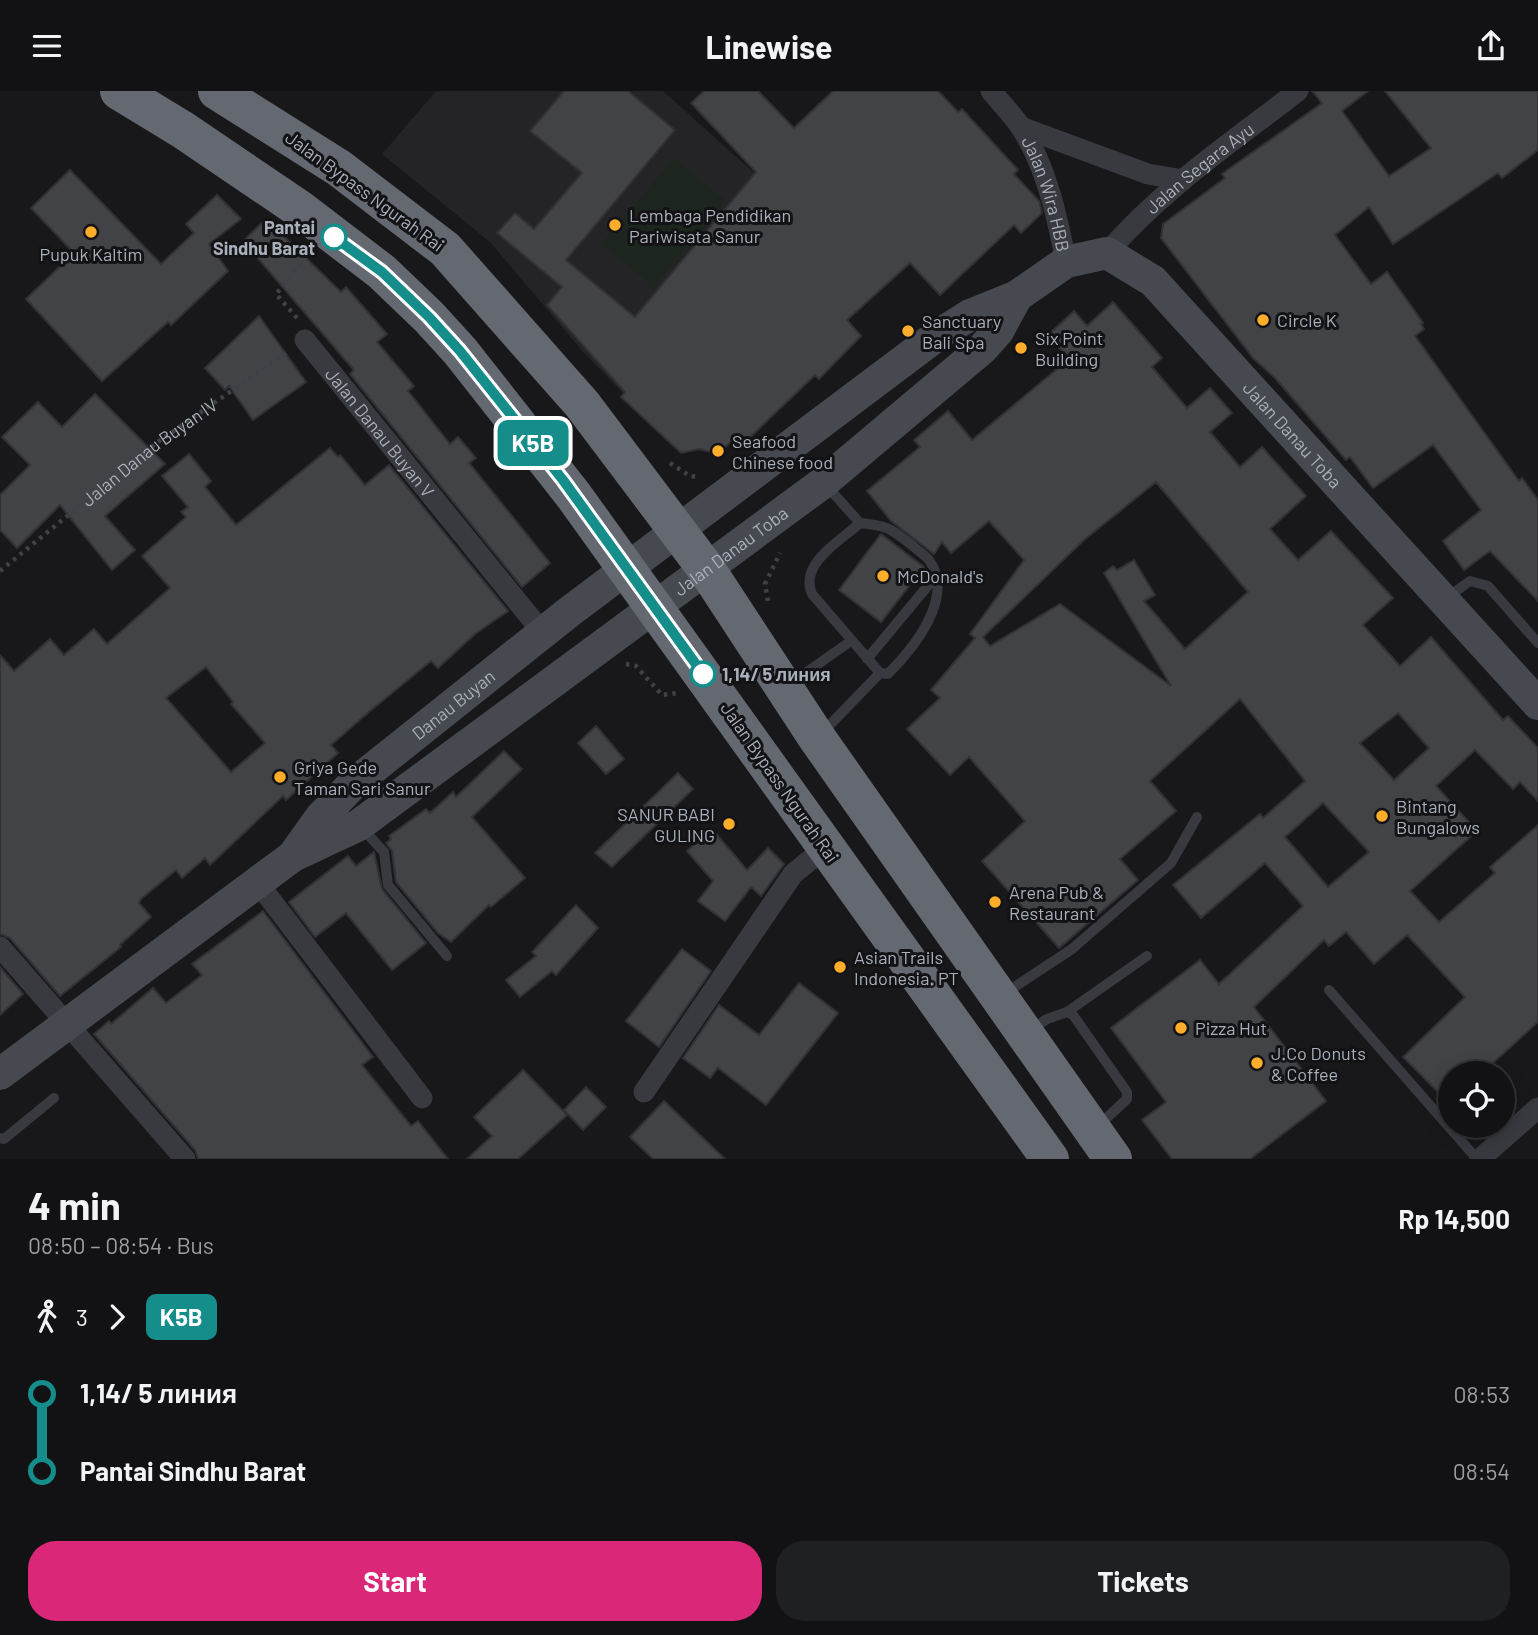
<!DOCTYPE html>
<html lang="en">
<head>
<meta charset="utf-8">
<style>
  :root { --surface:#121214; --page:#1f2022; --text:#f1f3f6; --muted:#9c9ea0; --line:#313234; --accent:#db2777 }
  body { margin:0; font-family:Barlow,sans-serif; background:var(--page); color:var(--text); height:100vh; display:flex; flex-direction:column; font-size:26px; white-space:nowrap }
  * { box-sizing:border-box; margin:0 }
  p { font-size:23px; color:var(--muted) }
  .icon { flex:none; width:38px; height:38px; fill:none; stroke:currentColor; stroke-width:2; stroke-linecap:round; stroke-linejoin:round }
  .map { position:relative; height:1068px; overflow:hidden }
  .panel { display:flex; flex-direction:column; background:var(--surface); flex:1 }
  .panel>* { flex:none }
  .badge { padding:0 14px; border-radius:10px; font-size:24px; line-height:46px }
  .tools { position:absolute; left:1438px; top:970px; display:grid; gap:14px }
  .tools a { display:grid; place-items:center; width:77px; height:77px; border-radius:50%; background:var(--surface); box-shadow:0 4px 18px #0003,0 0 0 2px var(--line); font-size:35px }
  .map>.badge { position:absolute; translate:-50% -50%; box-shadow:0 0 0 4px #fff }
  .legs { display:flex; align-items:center; gap:10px; height:77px; padding:0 28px; font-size:23px }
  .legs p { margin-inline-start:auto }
  .head { display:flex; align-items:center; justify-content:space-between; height:119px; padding:0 28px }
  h1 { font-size:38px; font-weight:700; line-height:52px }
  .primary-button { display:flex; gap:14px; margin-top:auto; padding:14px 28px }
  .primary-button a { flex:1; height:80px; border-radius:28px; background:var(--accent); color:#fff; font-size:28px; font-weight:700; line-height:80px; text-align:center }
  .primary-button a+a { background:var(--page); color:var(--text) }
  ul { padding:0 28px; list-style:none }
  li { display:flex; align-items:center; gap:24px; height:77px; font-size:26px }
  li i { display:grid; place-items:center; width:10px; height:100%; margin:0 9px; background:currentColor }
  li i::after { content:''; width:18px; height:18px; margin:-9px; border:5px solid; border-radius:50%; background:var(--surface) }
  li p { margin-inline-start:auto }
  li:first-child i { background:linear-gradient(#0000 50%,currentColor 0) }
  li:last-child i { background:linear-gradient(currentColor 50%,#0000 0) }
  header { display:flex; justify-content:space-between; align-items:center; height:91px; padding:0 28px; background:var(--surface); font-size:32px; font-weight:700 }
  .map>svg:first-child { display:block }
  .built { fill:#242427 }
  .green { fill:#1d261e }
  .building { fill:#424347; stroke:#323236; stroke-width:2; fill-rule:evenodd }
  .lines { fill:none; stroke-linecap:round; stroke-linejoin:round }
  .path { stroke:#3f4147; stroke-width:4.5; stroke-dasharray:3.5 5; stroke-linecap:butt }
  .lane { stroke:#393a40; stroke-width:10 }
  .street { stroke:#393a40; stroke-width:21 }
  .secondary { stroke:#464950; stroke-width:32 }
  .highway { stroke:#646871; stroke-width:38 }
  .line-1-casing { stroke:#fff; stroke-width:16 }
  .line-1 { stroke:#158d8b; stroke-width:10 }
  .poi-dot { fill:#ffad2b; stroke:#131315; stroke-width:2.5 }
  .stop-1-dot { fill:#fff; stroke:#158d8b; stroke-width:3.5 }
  .labels { text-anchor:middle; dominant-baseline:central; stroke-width:6; stroke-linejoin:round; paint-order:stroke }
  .street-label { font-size:18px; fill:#a9b0bb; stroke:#131315 }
  .poi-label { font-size:18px; fill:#a9b0bb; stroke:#131315; text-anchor:start }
  .stop-label { font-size:18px; font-weight:bold; fill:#a9b0bb; stroke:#131315; text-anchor:end }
</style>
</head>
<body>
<header><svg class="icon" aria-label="menu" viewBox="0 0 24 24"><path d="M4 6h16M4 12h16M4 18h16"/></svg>Linewise<svg class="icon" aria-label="share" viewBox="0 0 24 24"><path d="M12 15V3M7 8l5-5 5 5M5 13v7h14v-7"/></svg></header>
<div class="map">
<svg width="1538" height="1068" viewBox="0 0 1538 1068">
  <rect width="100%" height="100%" fill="#18181a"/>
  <path class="built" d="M436,0H663L783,108L623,302L583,261L490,151L382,63Z"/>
  <path class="green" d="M674,67L725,109L654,196L601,153Z"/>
  <g class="building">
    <path d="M564,0H628L675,39L566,169L635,226L756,81L691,12L704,0H758L794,37L833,0H938L958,21L962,18L1018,79L1014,83L1039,110L1042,122L1021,142L1014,134L940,204L910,172L847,229L861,245L819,288L815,284L745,351L738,344L718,363L699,358L681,362L621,306L625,301L547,214L562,196L497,142L515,122L534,138L582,82L530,40Z"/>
    <path d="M1312,0H1368L1342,20L1389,85L1431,57L1385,0H1538V59L1502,87L1498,82L1393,153L1369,116L1335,144L1371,193L1387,181L1423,232L1421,233L1424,238L1415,245L1519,390L1522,387L1538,409V510L1490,460L1464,479L1443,450L1481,419L1433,354L1373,397L1350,366L1346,369L1275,287L1253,267L1161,147L1163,133L1225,87L1222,83L1322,12Z"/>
    <path d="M70,79L161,173L194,142L186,133L217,104L241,128L209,153L228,180L171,234L168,231L102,290L26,208L74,162L31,117Z"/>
    <path d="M266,128L341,201L346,196L387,243L377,251L414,295L408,300L450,353L458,346L476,367L469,372L550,472L522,496L350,283L354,279L243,150Z"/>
    <path d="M1113,211L1162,267L1152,276L1187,317L1210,297L1232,322L1210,341L1240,376L1262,356L1306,405L1270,438L1298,469L1331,440L1393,507L1363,534L1400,575L1431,546L1503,629L1508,625L1538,657V710L1520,691L1513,698L1475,659L1436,695L1477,740L1410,800L1439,831L1495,782L1490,776L1538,734V931L1482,982H1451V1014L1403,966L1465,906L1407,844L1374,873L1346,841L1329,855L1324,849L1254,916L1326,1010L1250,1068H1172L1142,1029L1166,1011L1111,937L1200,869L1219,893L1303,815L1265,772L1201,827L1173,794L1260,723L1263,727L1305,690L1240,608L1150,690L1176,720L1120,768L1138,789L1059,857L982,770L1025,730L969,666L950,684L907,638L940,607L931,599L975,547L970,543L1024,469L989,430L951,462L942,451L934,463L891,430L867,400L920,356L914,349L948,320L972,349L1069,268L1048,244L1074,220L1087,235ZM1156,391L1248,501L1185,558L1144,510L1155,504L1134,469L1117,479L1113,475L1104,482L1171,595L1060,513L990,555L983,546L1084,449ZM1398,622L1429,657L1394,689L1360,652ZM1323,712L1369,761L1328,796L1285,746Z"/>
    <path d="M259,225L306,291L253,329L229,295L225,299L205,277Z"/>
    <path d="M95,303L165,373L105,425L135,459L112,479L60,414L17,457L0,439V404L30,374L2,346L38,311L62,336Z"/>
    <path d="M330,357L338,366L340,364L365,394L389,374L508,520L475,543L438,577L431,570L370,620L331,654L338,662L286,709L283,705L210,774L205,767L182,787L176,779L141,808L139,812L151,826L120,854L121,856L60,905L10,847L0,843V564L14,580L50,548L64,564L94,538L107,553L170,497L142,465L186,426L181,421L188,416L162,385L189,363L211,390L205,396L236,434ZM206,576L233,611L231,613L265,652L231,681L166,607Z"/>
    <path d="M881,443L924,476L881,531L839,499Z"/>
    <path d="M596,635L624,668L606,683L578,652Z"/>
    <path d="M504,660L522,678L472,726L525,787L491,816L489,814L451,851L438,842L396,791L392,760L386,752L391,748L389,745L426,718L430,722L453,701L456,706Z"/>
    <path d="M678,682L693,698L612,776L595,762Z"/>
    <path d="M712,738L747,779L768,757L784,773L761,805L751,796L725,830L698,810L713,790L687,760Z"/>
    <path d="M374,761L382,798L426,852L392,879L346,822L315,846L289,811L348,765L356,775Z"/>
    <path d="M576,814L598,837L556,884L552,880L520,906L506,889L536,865L532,861Z"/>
    <path d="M263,820L373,966L362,974L411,1035L418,1030L448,1068H198L195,1059L94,943L109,930L111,933L153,897L166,912L202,884L192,873Z"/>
    <path d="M682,858L711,880L659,956L626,930Z"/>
    <path d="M0,876L23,903L0,924Z"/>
    <path d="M799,892L838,922L766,1014L718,977L710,987L683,967L719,914L759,944Z"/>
    <path d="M523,979L567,1024L518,1068H467L492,1045L474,1026Z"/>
    <path d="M586,996L606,1016L583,1039L564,1019Z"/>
    <path d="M664,1010L725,1068H653L630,1046Z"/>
  </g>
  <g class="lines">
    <g class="path">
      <path d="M297,227L276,203L307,164"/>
      <path d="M670,372L690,385L699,386"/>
      <path id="s1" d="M0,480L155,353L286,262"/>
      <path d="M768,510L765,493L780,462"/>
      <path d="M626,573L636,575L662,604L677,602"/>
    </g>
    <g class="lane">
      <path d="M860,432C839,451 799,473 812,503L880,582"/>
      <path d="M1445,508L1470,490L1488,495L1538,552"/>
      <path d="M867,568L936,485"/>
      <path d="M791,592L851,550"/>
      <path d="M823,641L880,582L888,583C913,558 956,506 929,469C925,464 918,460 913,455C890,437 889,435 860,432L825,393"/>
      <path d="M361,736L384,761L388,794L447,865"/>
      <path d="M1329,899L1477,1068"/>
      <path d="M1004,903L1072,858L1171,772L1197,726"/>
      <path d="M1067,921L1147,865"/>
      <path d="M1029,940L1047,928L1067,921L1073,924L1127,1001V1008L1098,1035"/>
      <path d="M0,1047L4,1048L54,1007"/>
    </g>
    <g class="street">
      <path id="s2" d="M991,0C1001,12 1013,24 1022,38C1047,78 1057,125 1066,171"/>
      <path d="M1021,36L1148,83L1183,89"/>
      <path id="s3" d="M1107,162C1161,99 1232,51 1298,0"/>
      <path id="s4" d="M305,249L543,542"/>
      <path d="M258,792L422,1007"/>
      <path d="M0,856L185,1068"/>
      <path d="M644,1001L793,783L826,756"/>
      <path d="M1480,1068L1538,1017"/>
    </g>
    <g class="secondary">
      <path id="s5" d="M293,765L320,727L352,694L569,521L935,246L970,224L1017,205L1066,171L1107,162L1153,190L1538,613"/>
      <path id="s6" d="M0,983L293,765L359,734L824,391L982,258L998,240L1017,205"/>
    </g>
    <g class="highway">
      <path d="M119,0L183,39L301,119L382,181L429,226L460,260L574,405L1050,1068"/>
      <path d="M217,0L339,77L445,158L582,313L707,479L817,647L1113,1068"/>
    </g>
  </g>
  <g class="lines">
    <g class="line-1-casing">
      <path id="line-1" d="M334,146L382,181L429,226L460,260L563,389L703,583"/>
    </g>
    <use href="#line-1" class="line-1"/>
  </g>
  <g class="poi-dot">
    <circle cx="615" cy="134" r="7"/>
    <circle cx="91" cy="141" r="7"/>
    <circle cx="1263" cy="229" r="7"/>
    <circle cx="908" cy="240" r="7"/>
    <circle cx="1021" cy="257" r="7"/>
    <circle cx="718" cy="360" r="7"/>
    <circle cx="883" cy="485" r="7"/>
    <circle cx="280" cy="686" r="7"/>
    <circle cx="1382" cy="725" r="7"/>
    <circle cx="729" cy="733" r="7"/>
    <circle cx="995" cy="811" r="7"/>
    <circle cx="840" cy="876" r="7"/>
    <circle cx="1181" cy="937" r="7"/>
    <circle cx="1257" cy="972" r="7"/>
  </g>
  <g class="stop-1-dot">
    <circle cx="334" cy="146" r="12"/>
    <circle cx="703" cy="583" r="12"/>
  </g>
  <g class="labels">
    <g class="street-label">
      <text stroke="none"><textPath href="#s3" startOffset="126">Jalan Segara Ayu</textPath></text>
      <text transform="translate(365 100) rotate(36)">Jalan Bypass Ngurah Rai</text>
      <text stroke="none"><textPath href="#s2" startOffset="119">Jalan Wira HBB</textPath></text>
      <text stroke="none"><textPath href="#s4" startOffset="119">Jalan Danau Buyan V</textPath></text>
      <text stroke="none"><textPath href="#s5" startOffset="1283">Jalan Danau Toba</textPath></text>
      <text stroke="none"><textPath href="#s1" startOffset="191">Jalan Danau Buyan IV</textPath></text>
      <text stroke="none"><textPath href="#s6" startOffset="900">Jalan Danau Toba</textPath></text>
      <text stroke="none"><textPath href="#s5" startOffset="222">Danau Buyan</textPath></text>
      <text transform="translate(780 691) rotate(55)">Jalan Bypass Ngurah Rai</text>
    </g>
    <g class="poi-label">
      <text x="629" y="124">Lembaga Pendidikan<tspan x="629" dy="21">Pariwisata Sanur</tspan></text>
      <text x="91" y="163" text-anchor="middle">Pupuk Kaltim</text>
      <text x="1277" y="229">Circle K</text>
      <text x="922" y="230">Sanctuary<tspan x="922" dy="21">Bali Spa</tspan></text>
      <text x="1035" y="247">Six Point<tspan x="1035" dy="21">Building</tspan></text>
      <text x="732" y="350">Seafood<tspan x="732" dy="21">Chinese food</tspan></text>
      <text x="897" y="485">McDonald's</text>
      <text x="294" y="676">Griya Gede<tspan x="294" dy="21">Taman Sari Sanur</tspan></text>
      <text x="1396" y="715">Bintang<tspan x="1396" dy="21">Bungalows</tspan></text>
      <text x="715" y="723" text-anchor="end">SANUR BABI<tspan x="715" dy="21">GULING</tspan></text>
      <text x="1009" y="801">Arena Pub &amp;<tspan x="1009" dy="21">Restaurant</tspan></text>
      <text x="854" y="866">Asian Trails<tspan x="854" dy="21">Indonesia. PT</tspan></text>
      <text x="1195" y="937">Pizza Hut</text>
      <text x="1271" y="962">J.Co Donuts<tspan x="1271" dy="21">&amp; Coffee</tspan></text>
    </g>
    <g class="stop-label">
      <text x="315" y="136">Pantai<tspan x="315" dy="21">Sindhu Barat</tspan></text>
      <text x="722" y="583" text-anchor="start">1,14/ 5 линия</text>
    </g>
  </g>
</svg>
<div class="tools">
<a><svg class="icon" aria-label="locate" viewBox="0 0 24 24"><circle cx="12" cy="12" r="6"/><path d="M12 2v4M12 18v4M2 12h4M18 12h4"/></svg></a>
</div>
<b class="badge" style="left:533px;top:352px;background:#158d8b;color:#fff">K5B</b>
</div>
<section class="panel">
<div class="head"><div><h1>4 min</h1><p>08:50 – 08:54 · Bus</p></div><b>Rp 14,500</b></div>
<div class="legs"><svg class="icon" aria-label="walk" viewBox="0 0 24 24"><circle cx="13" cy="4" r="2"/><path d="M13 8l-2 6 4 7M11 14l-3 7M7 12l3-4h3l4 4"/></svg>3<svg class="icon" aria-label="forward" viewBox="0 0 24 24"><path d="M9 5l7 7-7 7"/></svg><b class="badge" style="background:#158d8b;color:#fff">K5B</b></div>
<ul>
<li><i style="color:#158d8b"></i><b>1,14/ 5 линия</b><p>08:53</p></li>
<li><i style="color:#158d8b"></i><b>Pantai Sindhu Barat</b><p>08:54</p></li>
</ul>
<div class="primary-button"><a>Start</a><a>Tickets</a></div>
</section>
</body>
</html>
